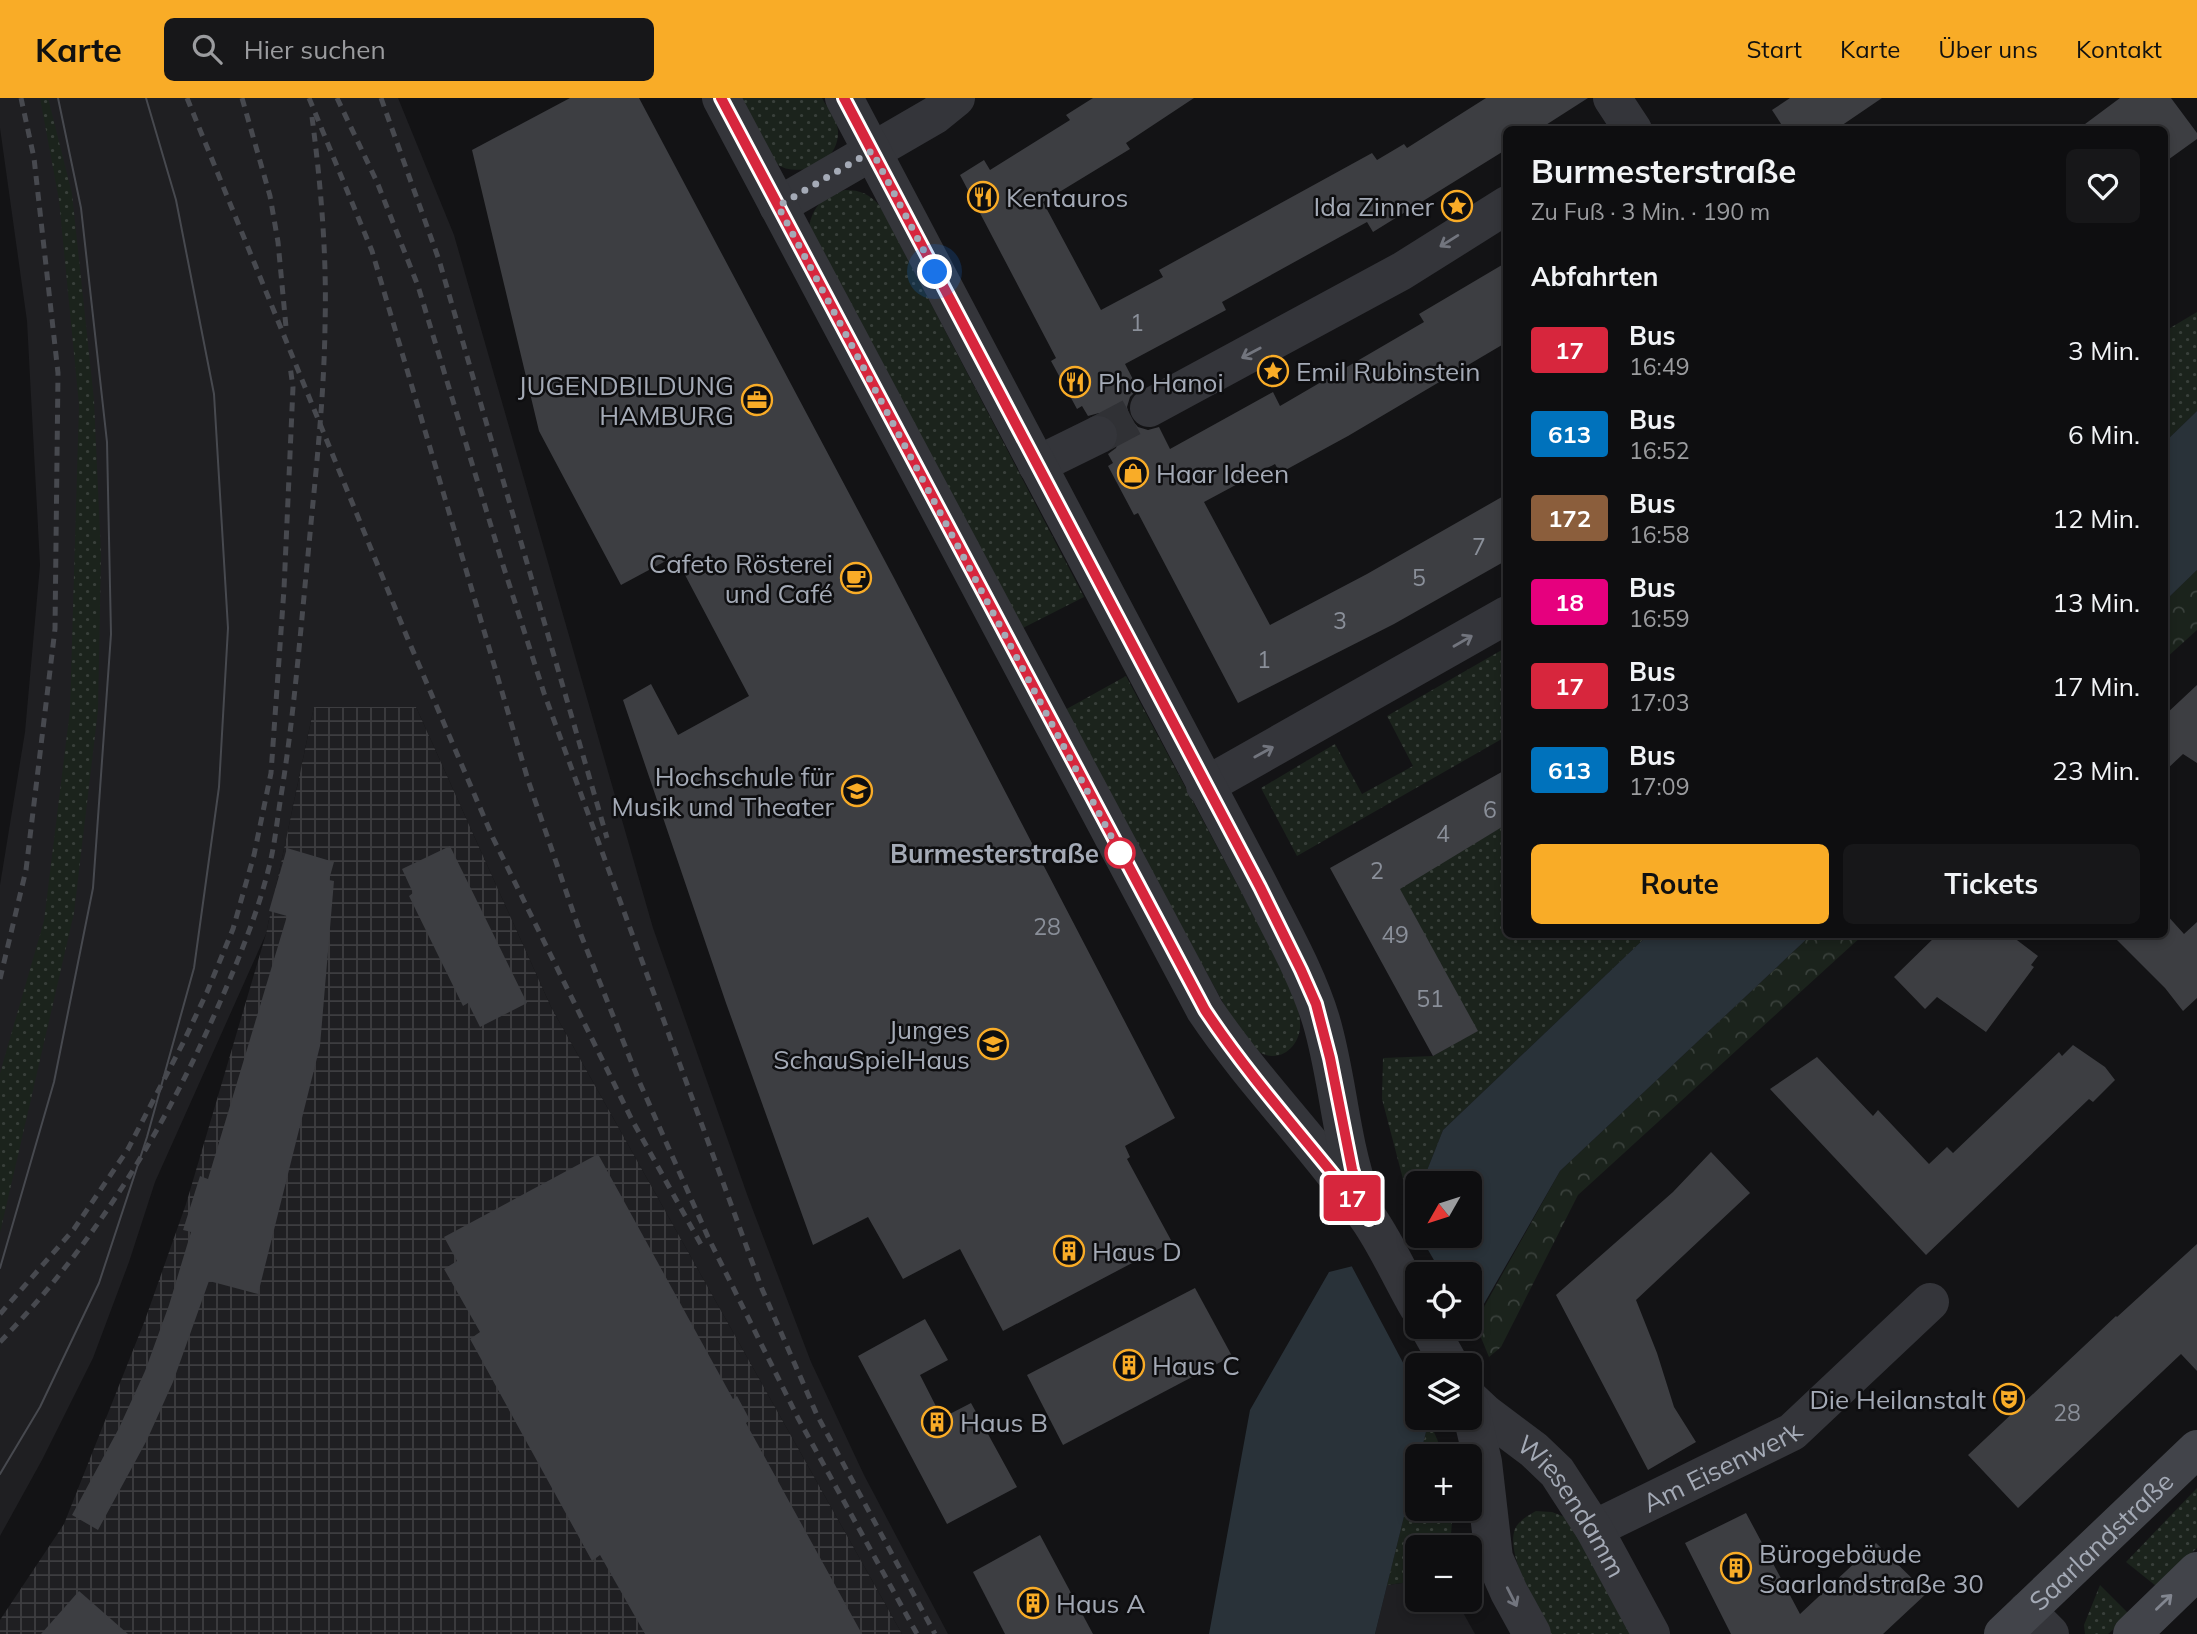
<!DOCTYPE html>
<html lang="de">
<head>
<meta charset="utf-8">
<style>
  :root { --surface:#0e0e10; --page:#171719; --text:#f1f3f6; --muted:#9b9c9f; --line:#2e2e30; --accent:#f9ac27 }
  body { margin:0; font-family:Mulish,sans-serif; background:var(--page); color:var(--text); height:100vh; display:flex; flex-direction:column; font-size:26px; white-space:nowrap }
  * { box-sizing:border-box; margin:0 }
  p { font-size:23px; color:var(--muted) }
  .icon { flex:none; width:38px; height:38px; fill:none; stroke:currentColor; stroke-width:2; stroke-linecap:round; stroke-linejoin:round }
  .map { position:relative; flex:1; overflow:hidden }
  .side { position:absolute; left:1503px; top:28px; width:665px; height:812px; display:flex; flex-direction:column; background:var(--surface); border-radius:10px; box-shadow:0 4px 10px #0003,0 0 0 2px var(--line) }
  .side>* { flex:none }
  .badge { padding:0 14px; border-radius:5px; font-size:24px; line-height:46px }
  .needle { width:46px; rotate:231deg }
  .fabs { position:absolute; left:1405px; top:1073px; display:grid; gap:14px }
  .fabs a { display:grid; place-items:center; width:77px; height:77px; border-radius:10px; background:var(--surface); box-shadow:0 4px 10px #0003,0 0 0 2px var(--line); font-size:35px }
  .you { position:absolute; width:35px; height:35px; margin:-18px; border:5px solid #fff; border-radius:50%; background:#1a73e8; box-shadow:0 0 0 10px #1a73e833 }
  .map>.badge { position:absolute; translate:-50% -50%; box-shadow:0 0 0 4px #fff }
  h2 { padding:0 28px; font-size:26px; line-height:63px }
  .round { display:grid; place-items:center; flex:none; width:74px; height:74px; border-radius:10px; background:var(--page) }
  .overview { display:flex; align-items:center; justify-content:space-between; height:119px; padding:0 28px }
  h1 { font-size:33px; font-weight:700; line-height:52px }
  .cta { display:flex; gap:14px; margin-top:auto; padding:14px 28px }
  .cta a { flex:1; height:80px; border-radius:10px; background:var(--accent); color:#111; font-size:28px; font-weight:700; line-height:80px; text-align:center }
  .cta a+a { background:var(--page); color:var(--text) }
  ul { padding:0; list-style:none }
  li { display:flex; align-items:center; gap:21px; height:84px; padding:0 28px }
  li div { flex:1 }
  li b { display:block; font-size:26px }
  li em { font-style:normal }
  li .badge { min-width:77px; font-weight:700; text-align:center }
  header { display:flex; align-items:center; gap:42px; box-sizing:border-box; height:98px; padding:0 35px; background:var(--accent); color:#111 }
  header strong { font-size:33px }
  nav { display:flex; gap:38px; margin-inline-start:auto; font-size:24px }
  .search { width:490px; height:63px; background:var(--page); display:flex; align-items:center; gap:18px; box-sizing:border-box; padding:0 24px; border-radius:10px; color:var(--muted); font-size:26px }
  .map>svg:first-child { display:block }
  .built { fill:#1f1f22 }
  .industrial { fill:url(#industrial-grid) }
  .grass { fill:url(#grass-dots) }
  .forest { fill:url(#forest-crowns) }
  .water { fill:#293239; fill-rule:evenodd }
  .pier { fill:#131315 }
  .building { fill:#3d3e42 }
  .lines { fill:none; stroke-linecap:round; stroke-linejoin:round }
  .minor-tunnel { stroke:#303135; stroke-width:38; stroke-dasharray:38 19; stroke-linecap:butt }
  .minor { stroke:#34353a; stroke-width:38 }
  .tertiary { stroke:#34353a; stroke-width:38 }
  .secondary { stroke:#42444a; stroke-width:38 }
  .tram { stroke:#47494f; stroke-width:2 }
  .rail { stroke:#47494f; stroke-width:5; stroke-dasharray:9 7; stroke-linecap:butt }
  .oneway { stroke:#72757e }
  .oneway2 { stroke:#828690 }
  .line-casing { stroke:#fff; stroke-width:16 }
  .line { stroke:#d7263d; stroke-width:10 }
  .walk { stroke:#a4aab6; stroke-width:7; stroke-dasharray:0 12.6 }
  .stop-dot { fill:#fff; stroke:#d7263d; stroke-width:3.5 }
  .labels { text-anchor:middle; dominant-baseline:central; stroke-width:5; stroke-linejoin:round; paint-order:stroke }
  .number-label { font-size:23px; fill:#8a8f99 }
  .poi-label { font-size:26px; fill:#a4aab6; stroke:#0e0e10; text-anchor:start }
  .stop-label { font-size:26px; font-weight:bold; fill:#a4aab6; stroke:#0e0e10; text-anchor:end }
  .street-label { font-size:26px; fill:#a4aab6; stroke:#0e0e10 }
</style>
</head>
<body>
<header>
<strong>Karte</strong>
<div class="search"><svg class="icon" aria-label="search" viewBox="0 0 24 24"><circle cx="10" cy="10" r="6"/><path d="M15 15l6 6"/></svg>Hier suchen</div>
<nav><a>Start</a><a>Karte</a><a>Über uns</a><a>Kontakt</a></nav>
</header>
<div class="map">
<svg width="2197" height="1536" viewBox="0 0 2197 1536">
  <defs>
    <pattern id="industrial-grid" width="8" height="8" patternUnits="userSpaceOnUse" patternTransform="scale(1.75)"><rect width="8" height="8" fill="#1f1f22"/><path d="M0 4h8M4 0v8" fill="none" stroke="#3d3d40"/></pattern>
    <pattern id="grass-dots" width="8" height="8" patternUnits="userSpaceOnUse" patternTransform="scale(1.75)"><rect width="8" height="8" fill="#1b231c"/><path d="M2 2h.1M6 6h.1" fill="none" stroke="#39403b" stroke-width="1.8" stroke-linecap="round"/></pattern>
    <pattern id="forest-crowns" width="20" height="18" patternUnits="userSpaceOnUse" patternTransform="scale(1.75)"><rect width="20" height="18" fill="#1b231c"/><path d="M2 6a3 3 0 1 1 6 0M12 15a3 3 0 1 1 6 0" fill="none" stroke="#39403b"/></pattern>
  </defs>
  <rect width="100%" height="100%" fill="#131315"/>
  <g class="built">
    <path d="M0,0H398L454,137L653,830L748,1099L811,1264L864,1377L948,1536H902L551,909L416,609H314L266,836L155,1084L129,1164L93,1260L42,1362L0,1438V787L25,634L40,467L27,223L0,30Z"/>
    <path d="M1417,1483L1418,1502H1456L1475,1536H1375L1387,1487Z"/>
  </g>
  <path class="industrial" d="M314,609H416L551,909L902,1536H0V1522L64,1426L145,1222L186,1106L266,836Z"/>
  <g class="grass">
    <path d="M40,0H48L72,96L94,302L101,457L98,612L74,815L0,1135V975L44,823L70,612L79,307L59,102Z"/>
    <path d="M739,0H822C827,10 839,24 838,35C838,66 799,81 776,66Z"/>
    <path d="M845,92C861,92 869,96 880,108L1084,499L1019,532L809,129C813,107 824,98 845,92Z"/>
    <path d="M2197,214V313L2165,344V233Z"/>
    <path d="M1507,549V638L1297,758L1261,690L1335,646L1362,696L1413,668L1387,618Z"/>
    <path d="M1126,578L1285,876C1291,892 1299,907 1300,924C1302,945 1283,966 1261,955C1254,952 1248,946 1243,941L1063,613Z"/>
    <path d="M1507,726V836L1648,837L1443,1032L1422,1085H1418L1417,1094L1409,1104L1382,1001L1383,960L1433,958L1477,933L1399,790Z"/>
    <path d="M1429,1322L1444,1358H1420Z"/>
    <path d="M1417,1366L1418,1410L1453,1411L1450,1449H1418L1417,1483L1387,1487Z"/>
    <path d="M2197,1390V1450L2156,1488L2126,1464Z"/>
    <path d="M1536,1413L1552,1414L1570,1421L1632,1536H1549C1538,1513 1505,1456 1515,1431C1518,1423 1529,1417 1536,1413Z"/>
    <path d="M2100,1487L2130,1517L2108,1536H2085L2084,1527Z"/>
  </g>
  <g class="forest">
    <path d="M2197,472V532L2165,561V503Z"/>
    <path d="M1811,837H1863L1578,1097L1501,1249L1489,1259L1475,1225L1560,1073Z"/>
  </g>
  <g class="water">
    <path d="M2197,313V472L2165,503V344Z"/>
    <path d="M1648,837H1811L1560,1073L1449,1267H1418V1320H1428L1429,1322L1420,1358H1418L1417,1366L1375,1536H1209L1250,1312L1329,1174L1353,1168L1417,1094L1418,1138H1470V1085H1422L1443,1032ZM1418,1176H1470V1228H1418Z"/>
  </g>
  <path class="pier" d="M1402,1106L1417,1133L1418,1138H1420L1442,1176H1418V1228H1470V1225L1474,1233L1454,1267H1418L1417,1291L1350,1165Z"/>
  <g class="building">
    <path d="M570,0H639L894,480L1175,1020L1125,1048L1130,1059L1127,1061L1172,1144L1003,1233L960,1151L903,1181L868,1119L813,1147L726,905L623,602L651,586L678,637L749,598L675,458L621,487L539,333L472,52Z"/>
    <path d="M1093,0H1194L1126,45L1130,51L1043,104L1101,212L1163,179L1159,172L1372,55L1377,62L1404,46L1407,50L1486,0H1588L1538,32H1507V51L1373,134L1367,124L1222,204L1226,212L1125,266L1138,291L1130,299L1127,309L1130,320L1138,329L1148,332L1159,329L1170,351L1273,294L1280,308L1424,224L1419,216L1507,164V244L1348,338L1280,375L1275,366L1204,404L1270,527L1367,476L1507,396V462L1394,526L1238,605L1138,415L1134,417L1108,368L1113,365L1108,356L1116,350L1120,339L1117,327L1110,319L1099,315L1088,318L1082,308L1077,311L1051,263L1056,260L960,77L984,62L990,72L1070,22L1066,17Z"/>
    <path d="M1790,0H1882L1835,32H1785L1772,12Z"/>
    <path d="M2120,0H2171L2197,35V41L2165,64V32H2077Z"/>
    <path d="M2197,587V665L2183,656L2165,673V617Z"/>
    <path d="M1507,671V726L1400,791L1478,933L1433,958L1330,770Z"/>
    <path d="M450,748L527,905L480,929L468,905L463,908L409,798L413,795L402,771Z"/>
    <path d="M287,750L334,764L329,782L334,783L320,948L258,1196L209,1183L173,1284L147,1342L98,1432L72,1417L119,1330L145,1273L169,1207L191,1134L183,1132L200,1078L208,1081L287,818L269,813Z"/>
    <path d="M2165,815L2184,836L2197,824V900L2183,913L2165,890L2111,836H2165Z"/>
    <path d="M1938,836H2009L2038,858L2031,867L2034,869L1986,934L1937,899L1925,911L1894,879Z"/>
    <path d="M2073,947L2105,969L2115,982L2093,1004L2089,1001L1926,1157L1770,991L1817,959L1873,1018L1878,1012L1929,1066L1947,1049L1953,1055L2059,954L2062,958Z"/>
    <path d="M1711,1054L1750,1095L1636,1202L1657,1255L1674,1309L1696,1344L1648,1372L1556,1197L1673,1094Z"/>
    <path d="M598,1056L733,1301L737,1298L750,1322L746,1325L862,1536H645L600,1457L592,1463L470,1241L480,1234L444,1171L457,1163L444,1139Z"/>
    <path d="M2197,1146V1273L2181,1256L2018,1410L1968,1357L2116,1218L2117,1219Z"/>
    <path d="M1195,1190L1232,1258L1063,1347L1027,1277Z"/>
    <path d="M925,1221L948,1262L920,1277L942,1320L971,1305L1017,1389L947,1426L858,1258Z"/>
    <path d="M1746,1415L1800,1516L1876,1445L1927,1495L1883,1536H1731L1685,1445Z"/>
    <path d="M1040,1437L1093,1536H1005L973,1474Z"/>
    <path d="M79,1493L128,1536H41Z"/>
  </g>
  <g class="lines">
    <path class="minor-tunnel" d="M1098,337L1149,310"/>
    <g class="minor">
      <path d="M1612,0L1633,32"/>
      <path d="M778,108L935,17L956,0"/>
      <path d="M1149,310L1402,173L1507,107"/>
      <path d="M1037,367L1098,337"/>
      <path d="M1205,688L1507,517"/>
      <path id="s1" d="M1594,1431L1792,1334L1930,1204"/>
    </g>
    <g class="tertiary">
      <path d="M721,0L1205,912C1254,985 1317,1047 1368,1120C1387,1147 1401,1180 1418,1209"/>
      <path d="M844,0L1260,789C1282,833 1307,876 1321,922C1338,979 1340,1040 1360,1096"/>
      <path d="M1428,1228L1450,1267"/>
      <path id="s2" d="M1470,1301L1486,1316L1534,1352L1557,1374L1594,1431L1651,1536"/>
      <path d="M1470,1309L1483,1364L1494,1460L1509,1494L1532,1536"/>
      <path d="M2027,1513L2050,1536"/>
    </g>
    <g class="secondary">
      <path id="s3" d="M2003,1536L2197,1351"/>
      <path d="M2132,1536L2197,1473"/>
    </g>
    <g class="tram">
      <path d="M0,1170L54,984L93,790L111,536L107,344L81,110L58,0"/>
      <path d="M0,1376L40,1309L99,1185L147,1039L194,870L219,689L228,530L214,296L176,102L146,0"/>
    </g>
    <g class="rail">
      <path d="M187,0L407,539L493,740L631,1020L704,1152"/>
      <path d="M242,0L270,98L278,144L286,229"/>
      <path d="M309,0L372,153L528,682L581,837L639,983L708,1139L798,1320L917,1536"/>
      <path d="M337,0L377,84L418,188L502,464L544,595L762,1191L817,1317L935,1536"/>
      <path d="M381,0L439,162L607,740"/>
      <path d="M0,881L26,772L55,531L58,275L34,60L21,0"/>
      <path d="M0,1216L74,1131L128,1051L183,945L207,894L233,831L254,757L271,675L284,491L293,289L290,268"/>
      <path d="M0,1244C94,1147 163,1034 217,911C237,865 257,818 269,769C275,746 277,722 281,698C294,618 300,537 308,457C315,381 324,304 325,228C327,158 321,88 312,19"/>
    </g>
  </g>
  <defs><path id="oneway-shaft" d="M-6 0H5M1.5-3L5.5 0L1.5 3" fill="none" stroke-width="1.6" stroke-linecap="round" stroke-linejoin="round" transform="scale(1.75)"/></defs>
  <g class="oneway">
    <use href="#oneway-shaft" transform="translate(1449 143) rotate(148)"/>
    <use href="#oneway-shaft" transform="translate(1251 255) rotate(152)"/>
    <use href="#oneway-shaft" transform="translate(1463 543) rotate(-30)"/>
    <use href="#oneway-shaft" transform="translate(1264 654) rotate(-29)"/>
    <use href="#oneway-shaft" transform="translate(1512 1499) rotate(63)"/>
  </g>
  <use class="oneway2" href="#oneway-shaft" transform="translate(2164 1504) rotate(-44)"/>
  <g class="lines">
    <g class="line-casing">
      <path id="line" d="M721,0L1205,912C1254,986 1315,1051 1369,1121L1352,1071L1330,960L1316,906L1301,872L1260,789L844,0"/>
    </g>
    <use href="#line" class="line"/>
    <path class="walk" d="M935,174L872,53L778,108L1120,755"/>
  </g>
  <defs>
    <g id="restaurant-ring" transform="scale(1.575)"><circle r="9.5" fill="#0e0e10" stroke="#f9ac27" stroke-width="1.5"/><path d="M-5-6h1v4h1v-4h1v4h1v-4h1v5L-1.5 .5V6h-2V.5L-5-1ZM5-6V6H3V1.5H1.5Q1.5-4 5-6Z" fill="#f9ac27"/></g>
    <g id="sight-ring" transform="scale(1.575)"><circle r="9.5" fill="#0e0e10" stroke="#f9ac27" stroke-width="1.5"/><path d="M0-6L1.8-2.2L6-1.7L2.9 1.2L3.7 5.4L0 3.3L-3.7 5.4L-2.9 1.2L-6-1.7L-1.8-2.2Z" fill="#f9ac27"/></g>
    <g id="office-ring" transform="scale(1.575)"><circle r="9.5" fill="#0e0e10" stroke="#f9ac27" stroke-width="1.5"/><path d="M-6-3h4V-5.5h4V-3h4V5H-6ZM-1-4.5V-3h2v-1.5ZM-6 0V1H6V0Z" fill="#f9ac27"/></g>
    <g id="shop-ring" transform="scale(1.575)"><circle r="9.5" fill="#0e0e10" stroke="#f9ac27" stroke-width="1.5"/><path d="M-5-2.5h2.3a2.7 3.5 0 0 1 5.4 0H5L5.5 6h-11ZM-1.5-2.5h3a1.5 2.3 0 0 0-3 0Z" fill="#f9ac27"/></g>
    <g id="cafe-ring" transform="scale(1.575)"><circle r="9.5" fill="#0e0e10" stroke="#f9ac27" stroke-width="1.5"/><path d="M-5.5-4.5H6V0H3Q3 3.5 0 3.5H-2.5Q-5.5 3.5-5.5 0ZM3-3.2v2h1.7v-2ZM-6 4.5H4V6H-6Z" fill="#f9ac27"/></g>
    <g id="university-ring" transform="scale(1.575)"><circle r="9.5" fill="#0e0e10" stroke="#f9ac27" stroke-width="1.5"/><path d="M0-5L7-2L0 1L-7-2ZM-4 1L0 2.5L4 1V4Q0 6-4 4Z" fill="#f9ac27"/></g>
    <g id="building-ring" transform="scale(1.575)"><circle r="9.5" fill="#0e0e10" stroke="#f9ac27" stroke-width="1.5"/><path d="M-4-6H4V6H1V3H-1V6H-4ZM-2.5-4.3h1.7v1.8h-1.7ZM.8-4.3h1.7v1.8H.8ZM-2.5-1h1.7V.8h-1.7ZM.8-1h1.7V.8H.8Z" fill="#f9ac27"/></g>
    <g id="theatre-ring" transform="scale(1.575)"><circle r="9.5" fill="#0e0e10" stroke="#f9ac27" stroke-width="1.5"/><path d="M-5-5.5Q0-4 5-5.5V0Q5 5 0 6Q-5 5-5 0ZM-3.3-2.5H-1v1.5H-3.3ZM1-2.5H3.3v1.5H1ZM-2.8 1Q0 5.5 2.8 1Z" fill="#f9ac27"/></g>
  </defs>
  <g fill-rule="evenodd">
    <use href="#restaurant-ring" x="983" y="99"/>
    <use href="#sight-ring" x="1457" y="108"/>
    <use href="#sight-ring" x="1273" y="273"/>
    <use href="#restaurant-ring" x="1075" y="284"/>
    <use href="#office-ring" x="757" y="302"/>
    <use href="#shop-ring" x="1133" y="375"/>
    <use href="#cafe-ring" x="856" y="480"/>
    <use href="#university-ring" x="857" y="693"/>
    <use href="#university-ring" x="993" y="946"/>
    <use href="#building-ring" x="1069" y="1153"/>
    <use href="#building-ring" x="1129" y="1267"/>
    <use href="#theatre-ring" x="2009" y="1301"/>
    <use href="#building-ring" x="937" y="1324"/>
    <use href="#building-ring" x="1736" y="1470"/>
    <use href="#building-ring" x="1033" y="1505"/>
  </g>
  <circle class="stop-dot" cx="1120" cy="755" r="14"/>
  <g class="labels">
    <g class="number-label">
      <text x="1137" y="224">1</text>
      <text x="1479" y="448">7</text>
      <text x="1419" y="479">5</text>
      <text x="1340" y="522">3</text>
      <text x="1264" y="561">1</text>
      <text x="1490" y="711">6</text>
      <text x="1443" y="735">4</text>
      <text x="1377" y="772">2</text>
      <text x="1047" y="828">28</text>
      <text x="1395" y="836">49</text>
      <text x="1430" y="900">51</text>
      <text x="2067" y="1314">28</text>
    </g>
    <g class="poi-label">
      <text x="1006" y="99">Kentauros</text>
      <text x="1434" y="108" text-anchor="end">Ida Zinner</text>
      <text x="1296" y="273">Emil Rubinstein</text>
      <text x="1098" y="284">Pho Hanoi</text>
      <text x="734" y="287" text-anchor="end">JUGENDBILDUNG<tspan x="734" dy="30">HAMBURG</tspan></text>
      <text x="1156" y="375">Haar Ideen</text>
      <text x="833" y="465" text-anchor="end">Cafeto Rösterei<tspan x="833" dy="30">und Café</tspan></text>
      <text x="834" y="678" text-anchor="end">Hochschule für<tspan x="834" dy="30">Musik und Theater</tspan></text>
      <text x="970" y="931" text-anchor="end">Junges<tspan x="970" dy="30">SchauSpielHaus</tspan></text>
      <text x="1092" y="1153">Haus D</text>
      <text x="1152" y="1267">Haus C</text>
      <text x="1986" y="1301" text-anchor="end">Die Heilanstalt</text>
      <text x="960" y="1324">Haus B</text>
      <text x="1759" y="1455">Bürogebäude<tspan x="1759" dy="30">Saarlandstraße 30</tspan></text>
      <text x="1056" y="1505">Haus A</text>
    </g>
    <g class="stop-label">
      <text x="1099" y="755">Burmesterstraße</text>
    </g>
    <g class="street-label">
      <text stroke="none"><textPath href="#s1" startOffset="142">Am Eisenwerk</textPath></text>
      <text stroke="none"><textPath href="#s2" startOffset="150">Wiesendamm</textPath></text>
      <text stroke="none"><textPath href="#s3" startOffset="135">Saarlandstraße</textPath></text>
    </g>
  </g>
</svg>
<div class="fabs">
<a><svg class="needle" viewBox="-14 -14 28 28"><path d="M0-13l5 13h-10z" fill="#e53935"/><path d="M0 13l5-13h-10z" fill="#9b9c9f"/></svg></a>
<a><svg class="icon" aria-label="locate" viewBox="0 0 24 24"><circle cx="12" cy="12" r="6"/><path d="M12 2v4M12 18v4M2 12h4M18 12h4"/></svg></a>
<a><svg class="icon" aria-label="layers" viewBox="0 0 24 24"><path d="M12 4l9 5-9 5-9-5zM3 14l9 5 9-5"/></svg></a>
<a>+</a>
<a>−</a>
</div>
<div class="you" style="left:935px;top:174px"></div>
<b class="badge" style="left:1352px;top:1100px;background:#d7263d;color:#fff">17</b>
<section class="side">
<div class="overview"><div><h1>Burmesterstraße</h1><p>Zu Fuß · 3 Min. · 190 m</p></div><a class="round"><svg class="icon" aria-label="heart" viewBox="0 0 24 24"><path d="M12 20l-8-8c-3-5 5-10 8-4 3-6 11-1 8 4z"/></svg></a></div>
<h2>Abfahrten</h2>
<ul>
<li><span class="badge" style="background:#d7263d;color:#fff">17</span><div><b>Bus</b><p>16:49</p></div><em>3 Min.</em></li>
<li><span class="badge" style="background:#0072bc;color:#fff">613</span><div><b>Bus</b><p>16:52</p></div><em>6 Min.</em></li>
<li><span class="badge" style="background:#8b5e3c;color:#fff">172</span><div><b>Bus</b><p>16:58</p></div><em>12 Min.</em></li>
<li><span class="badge" style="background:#e6007e;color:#fff">18</span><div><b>Bus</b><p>16:59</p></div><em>13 Min.</em></li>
<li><span class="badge" style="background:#d7263d;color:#fff">17</span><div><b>Bus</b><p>17:03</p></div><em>17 Min.</em></li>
<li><span class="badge" style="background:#0072bc;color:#fff">613</span><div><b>Bus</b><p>17:09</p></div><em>23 Min.</em></li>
</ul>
<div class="cta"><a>Route</a><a>Tickets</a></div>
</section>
</div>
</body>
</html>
